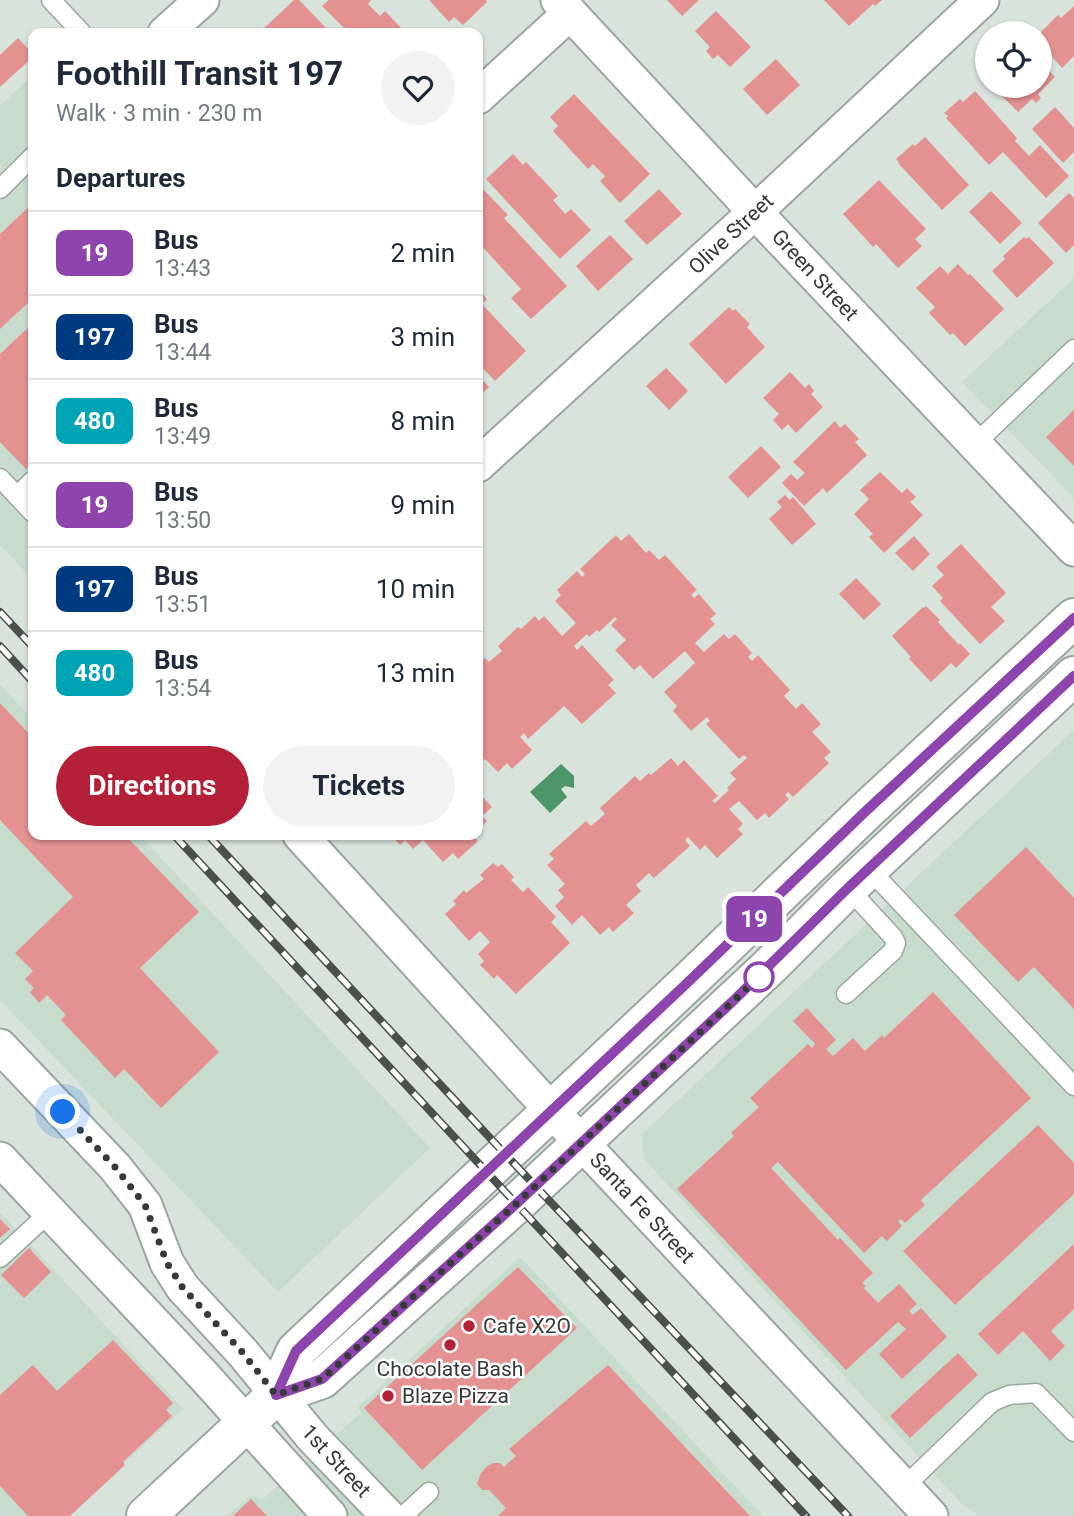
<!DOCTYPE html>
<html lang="en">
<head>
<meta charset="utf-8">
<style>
  :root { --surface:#fff; --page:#f2f2f3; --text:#1f2937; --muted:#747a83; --line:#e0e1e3; --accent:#b32038 }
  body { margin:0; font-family:Roboto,sans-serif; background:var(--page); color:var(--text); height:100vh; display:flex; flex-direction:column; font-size:26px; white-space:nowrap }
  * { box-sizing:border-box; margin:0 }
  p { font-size:23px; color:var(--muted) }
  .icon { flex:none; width:38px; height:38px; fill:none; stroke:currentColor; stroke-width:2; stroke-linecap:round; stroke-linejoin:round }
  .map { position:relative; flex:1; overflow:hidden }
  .panel { position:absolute; left:28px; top:28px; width:455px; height:812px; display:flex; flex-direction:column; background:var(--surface); border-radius:14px; box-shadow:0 2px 5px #0004 }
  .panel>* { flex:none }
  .badge { padding:0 14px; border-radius:10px; font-size:24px; line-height:46px }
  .buttons { position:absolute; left:975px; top:21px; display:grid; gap:14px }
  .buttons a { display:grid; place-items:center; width:77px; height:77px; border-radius:50%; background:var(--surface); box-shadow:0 2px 5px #0004; font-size:35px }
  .you { position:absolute; width:35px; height:35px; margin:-18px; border:5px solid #fff; border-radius:50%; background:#1a73e8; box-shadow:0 0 0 10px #1a73e833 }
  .map>.badge { position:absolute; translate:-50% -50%; box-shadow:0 0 0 4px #fff }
  h2 { padding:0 28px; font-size:26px; line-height:63px }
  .round { display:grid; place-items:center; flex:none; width:74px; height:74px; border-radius:37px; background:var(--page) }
  .summary { display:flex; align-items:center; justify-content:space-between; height:119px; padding:0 28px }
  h1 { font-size:33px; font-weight:700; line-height:52px }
  .cta { display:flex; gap:14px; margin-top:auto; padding:14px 28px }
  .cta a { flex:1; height:80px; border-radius:42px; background:var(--accent); color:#fff; font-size:28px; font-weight:700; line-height:80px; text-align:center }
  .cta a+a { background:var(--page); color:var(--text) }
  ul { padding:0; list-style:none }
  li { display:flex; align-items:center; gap:21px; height:84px; padding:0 28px; border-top:2px solid var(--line) }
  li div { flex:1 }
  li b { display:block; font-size:26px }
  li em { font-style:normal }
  li .badge { min-width:77px; font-weight:700; text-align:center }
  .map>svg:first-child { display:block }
  .built { fill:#c8dcce }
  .water { fill:#4c966a }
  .building { fill:#e49192 }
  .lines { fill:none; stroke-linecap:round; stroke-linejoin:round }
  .lane-casing { stroke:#9ba69e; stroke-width:21 }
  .street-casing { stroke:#9ba69e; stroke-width:37 }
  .primary-casing { stroke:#9ba69e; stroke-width:42 }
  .lane { stroke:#fff; stroke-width:18 }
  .street { stroke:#fff; stroke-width:33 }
  .primary { stroke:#fff; stroke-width:38 }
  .rail-casing { stroke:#4a504c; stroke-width:8 }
  .rail { stroke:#fff; stroke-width:5; stroke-dasharray:16; stroke-linecap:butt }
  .line-casing { stroke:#fff; stroke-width:16 }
  .line { stroke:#8e44ad; stroke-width:10 }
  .walk { stroke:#353a37; stroke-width:7; stroke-dasharray:0 12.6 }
  .stop-dot { fill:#fff; stroke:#8e44ad; stroke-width:3.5 }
  .poi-dot { fill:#b32038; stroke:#fff; stroke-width:2.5 }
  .labels { text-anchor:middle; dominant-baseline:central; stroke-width:5; stroke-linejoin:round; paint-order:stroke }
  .street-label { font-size:21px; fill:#353a37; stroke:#fff }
  .poi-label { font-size:21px; fill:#353a37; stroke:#fff; text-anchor:start }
</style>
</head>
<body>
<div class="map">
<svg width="1074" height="1516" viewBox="0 0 1074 1516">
  <rect width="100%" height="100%" fill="#d7e3db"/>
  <g class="built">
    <path d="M33,75V580L0,545V106Z"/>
    <path d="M1074,278V498L962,382Z"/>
    <path d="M0,684L33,720V835H140L430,1148L278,1292L0,1000Z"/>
    <path d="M1074,730V1516H979L961,1503L644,1159L642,1134Z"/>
    <path d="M0,1212L183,1409L68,1516H0Z"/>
    <path d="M520,1257L763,1516H228L251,1495L262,1500L361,1413L358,1407Z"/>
  </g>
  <path class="water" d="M561,764L574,776V788L565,786L561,789L567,797L550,813L530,792Z"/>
  <g class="building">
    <path d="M294,0H299L331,33H263L261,31Z"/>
    <path d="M329,0H371L368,4L380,16L385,11L406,33H349L322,6Z"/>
    <path d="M429,0H486L487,2L463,25L454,17L449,22Z"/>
    <path d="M667,0H699L682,16Z"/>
    <path d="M824,0H882L875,6L873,4L849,26Z"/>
    <path d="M1074,6V56L1062,68L1040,43V33L1058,15L1061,18Z"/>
    <path d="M716,11L751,47L730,67L718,55L713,59L706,51L710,47L695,31Z"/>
    <path d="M18,38L33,54V57L0,87V55Z"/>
    <path d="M776,59L800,85L767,115L743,89Z"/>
    <path d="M1040,61L1055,77L1038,94L1041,98L1036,103L1032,99L1018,112L992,86H1040Z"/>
    <path d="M975,91L1017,138L1015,141L1029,156L1040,145L1069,176L1046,198L1003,152L989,165L946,118L948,116L944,113L960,99L963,102Z"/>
    <path d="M574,94L650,174L620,203L600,181L605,176L593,164L588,169L553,131L558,126L550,117Z"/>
    <path d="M1055,107L1074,128V152L1063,163L1032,129Z"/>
    <path d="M925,137L969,185L942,210L898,163L899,162L896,159L913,144L915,146Z"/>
    <path d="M513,154L523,165L526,162L558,196L553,200L565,214L571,209L591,230L560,259L486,179Z"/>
    <path d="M879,180L926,229L915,239L922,246L898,268L876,244L873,247L843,214Z"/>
    <path d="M479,185L508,215L504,218L567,286L531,319L511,298L521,289L478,242L480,239L478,236V186Z"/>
    <path d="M659,189L682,214L647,245L624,221Z"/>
    <path d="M991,191L1022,223L1000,244L969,212Z"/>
    <path d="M1069,193L1074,198V245L1066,253L1038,223Z"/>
    <path d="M33,203V298L0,329V234Z"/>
    <path d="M610,235L633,259L598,291L576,266Z"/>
    <path d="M1024,237L1026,239L1029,237L1054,263L1017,298L992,271L1005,259L1003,256Z"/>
    <path d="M958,264L968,275L970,274L1004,309L965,346L953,333L950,335L929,313L935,307L916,288L940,266L948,274Z"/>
    <path d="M478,289L487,299L482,304L526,351L495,381L478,363Z"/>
    <path d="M729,307L733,311L735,309L750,324L747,327L765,347L726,384L689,344Z"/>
    <path d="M33,323V463L26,469L0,442V354Z"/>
    <path d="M666,368L688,391L669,410L646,386Z"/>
    <path d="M790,372L805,388L809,384L814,391L811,394L823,407L796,433L788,424L782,430L773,420L779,414L763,398Z"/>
    <path d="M478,375L489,387L478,397Z"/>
    <path d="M1074,410V466L1046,437Z"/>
    <path d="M835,421L840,428L845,424L859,439L855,442L867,455L827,493L823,488L804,506L782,483L791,474L797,480L805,473L793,462Z"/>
    <path d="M761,446L781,467L748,498L728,477Z"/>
    <path d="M880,472L902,493L907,488L916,497L910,502L923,515L884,553L869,537L873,534L854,514L869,499L860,490Z"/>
    <path d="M785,495L790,500L793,497L816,524L792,545L769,519L782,507L777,502Z"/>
    <path d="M629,534L646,553L649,550L659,560L665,555L697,590L691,595L694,598L699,594L716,614L710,619L715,624L695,643L704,652L724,634L729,639L735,634L752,653L748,657L752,661L758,655L790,690L784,696L796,709L802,703L821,724L812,732L831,752L824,758L829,763L793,797L788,792L785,795L789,799L769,818L765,813L757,820L739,801L729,809L743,824L738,829L743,834L717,858L705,845L700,850L688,837L685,840L690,846L654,878L649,873L636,885L641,891L626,905L634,913L613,932L609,927L600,935L582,915L572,925L555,906L564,897L558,890L565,884L547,865L554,859L549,854L586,821L591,826L605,814L600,808L635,776L640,781L649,773L651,775L671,758L678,766L684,760L718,796L712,801L715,803L729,790L727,788L736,779L730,773L747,758L744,755L739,759L706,724L710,721L707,717L691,731L673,711L677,706L664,692L695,663L685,651L653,679L640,665L634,670L615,650L626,640L611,625L617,619L615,617L599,632L597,630L589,637L587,634L574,646L577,650L582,645L614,680L608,685L616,693L582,724L564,706L528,739L524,733L520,737L532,750L512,769L507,763L498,772L485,759L478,765V664L485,658L489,662L502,651L498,646L518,627L521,629L535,616L539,621L544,616L562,636L576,623L555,601L561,595L557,590L577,571L582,577L585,574L580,569L616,535L621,541Z"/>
    <path d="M914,536L930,554L913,571L895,553Z"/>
    <path d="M961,544L1006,593L991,607L1005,621L980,644L940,601L943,598L932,586L944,575L936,567Z"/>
    <path d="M856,578L881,604L864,620L839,594Z"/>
    <path d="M926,606L940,620L938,622L959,645L960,643L970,654L956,668L951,663L931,682L909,659L911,657L892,636L923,607L924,608Z"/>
    <path d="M0,703L33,738V835H125L199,912L140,968L219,1052L161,1108L124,1069L115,1078L61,1020L66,1015L47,995L39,1003L30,992L34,988L25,979L33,971L15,953L73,897L0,820Z"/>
    <path d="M478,792L492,807L482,816L487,821L478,830Z"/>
    <path d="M391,835H472L478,841L458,859L453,853L443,862L423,840L413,849L405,840L400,845Z"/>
    <path d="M1026,847L1074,898V1009L1034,967L1018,982L954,915Z"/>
    <path d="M493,863L498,867L502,864L514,877L511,880L523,892L528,887L556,917L551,922L570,943L516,994L497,975L494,979L480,965L484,961L478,954L490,942L480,931L469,941L445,914L456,904L453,901L464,890L466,893L484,879L480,875Z"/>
    <path d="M933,992L1031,1098L921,1200L925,1205L905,1223L901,1219L898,1221L902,1226L887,1241L882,1236L864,1253L778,1162L771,1168L838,1240L840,1238L873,1273L862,1283L866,1286L864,1288L878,1303L899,1284L917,1304L909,1311L913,1315L921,1308L947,1337L902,1379L879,1354L906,1329L898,1322L846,1370L677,1189L734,1136L731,1133L759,1107L750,1098L808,1044L812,1048L815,1044L793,1021L807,1008L836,1040L826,1049L833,1056L853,1038L865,1051L882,1035L884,1038Z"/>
    <path d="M1038,1125L1074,1163V1194L955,1305L903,1251Z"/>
    <path d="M0,1219L10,1229L0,1238Z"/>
    <path d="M1074,1244V1309L1051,1331L1065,1346L1050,1361L1023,1331L998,1355L978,1334Z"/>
    <path d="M29,1248L51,1272L24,1298L1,1275Z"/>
    <path d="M518,1267L577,1328L422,1470L364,1408Z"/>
    <path d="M113,1340L173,1403L166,1410L172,1416L123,1462L125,1465L70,1516H28L0,1486V1395L33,1365L57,1391Z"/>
    <path d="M958,1353L978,1375L910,1438L890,1416Z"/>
    <path d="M608,1365L750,1516H498L506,1508L489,1490H482L477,1484L480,1475L486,1467L493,1463H500L504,1467L516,1456L509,1449Z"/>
    <path d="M251,1499L267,1516H233Z"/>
  </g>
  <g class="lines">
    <g class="lane-casing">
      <g id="lane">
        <path d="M51,0L82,33"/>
        <path d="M0,189L33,156"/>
        <path d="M975,444L1074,349"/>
        <path d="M0,478L17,496L33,480"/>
        <path d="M17,496L33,513"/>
        <path d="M869,869L1074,1086"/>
        <path d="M846,994L893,951L896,943L893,937L848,888"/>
        <path d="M0,1258L50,1212"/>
        <path d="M904,1487L992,1402L1009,1395L1036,1393L1074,1432"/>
        <path d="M403,1516L429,1492"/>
      </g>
    </g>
    <g class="street-casing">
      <g id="street">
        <path d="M558,0L755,212L1074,549"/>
        <path d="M165,33L202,0"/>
        <path d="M478,97L570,13"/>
        <path d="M478,465L755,212L982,0"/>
        <path d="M300,835L551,1110L931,1516"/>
        <path d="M0,1046L115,1167L145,1205L167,1263L183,1288L243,1353L313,1438L388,1516"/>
        <path d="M0,1159L203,1375L330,1516"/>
      </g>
    </g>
    <g class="primary-casing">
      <g id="primary">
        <path d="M276,1395L322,1379L516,1204L769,967L848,888L1074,676"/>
        <path d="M146,1516L276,1395L296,1351L685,985L867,810L1074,618"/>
      </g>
    </g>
    <use href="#lane" class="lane"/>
    <use href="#street" class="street"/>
    <use href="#primary" class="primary"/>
    <g class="rail-casing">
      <g id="rail">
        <path d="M0,612L33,647"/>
        <path d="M0,646L33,682"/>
        <path d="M174,835L806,1516"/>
        <path d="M208,835L505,1154L848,1516"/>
      </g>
    </g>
    <use href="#rail" class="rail"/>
  </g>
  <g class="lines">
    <g class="line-casing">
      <path id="line" d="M1074,618L867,810L685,985L296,1351L276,1395L322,1379L516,1204L732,1002L848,888L1074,676"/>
    </g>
    <use href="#line" class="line"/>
    <path class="walk" d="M63,1112L115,1167L145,1205L167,1263L183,1288L243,1353L276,1395L322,1379L516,1204L759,977"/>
  </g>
  <circle class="stop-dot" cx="759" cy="977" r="14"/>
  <g class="poi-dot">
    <circle cx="469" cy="1326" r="7"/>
    <circle cx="450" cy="1345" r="7"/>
    <circle cx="388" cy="1396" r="7"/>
  </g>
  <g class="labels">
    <g class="street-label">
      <text transform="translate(731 234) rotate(-43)">Olive Street</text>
      <text transform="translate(815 275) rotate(47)">Green Street</text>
      <text transform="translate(642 1208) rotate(47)">Santa Fe Street</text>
      <text transform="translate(336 1461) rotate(47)">1st Street</text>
    </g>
    <g class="poi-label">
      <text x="483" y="1326">Cafe X2O</text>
      <text x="450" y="1369" text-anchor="middle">Chocolate Bash</text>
      <text x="402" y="1396">Blaze Pizza</text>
    </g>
  </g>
</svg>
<div class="buttons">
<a><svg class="icon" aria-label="locate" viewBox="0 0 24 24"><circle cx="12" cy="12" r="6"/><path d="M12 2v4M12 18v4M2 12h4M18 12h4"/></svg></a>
</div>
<div class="you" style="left:63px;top:1112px"></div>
<b class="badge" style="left:754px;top:919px;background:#8e44ad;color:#fff">19</b>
<section class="panel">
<div class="summary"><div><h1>Foothill Transit 197</h1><p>Walk · 3 min · 230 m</p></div><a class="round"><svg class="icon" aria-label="heart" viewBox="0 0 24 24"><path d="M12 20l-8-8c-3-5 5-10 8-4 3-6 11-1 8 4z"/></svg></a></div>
<h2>Departures</h2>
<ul>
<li><span class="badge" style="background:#8e44ad;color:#fff">19</span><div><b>Bus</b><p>13:43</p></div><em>2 min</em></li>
<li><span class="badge" style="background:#003b80;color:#fff">197</span><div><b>Bus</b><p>13:44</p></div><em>3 min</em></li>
<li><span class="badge" style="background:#00a3b4;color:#fff">480</span><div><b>Bus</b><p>13:49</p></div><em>8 min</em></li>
<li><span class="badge" style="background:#8e44ad;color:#fff">19</span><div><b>Bus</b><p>13:50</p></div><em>9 min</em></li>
<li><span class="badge" style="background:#003b80;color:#fff">197</span><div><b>Bus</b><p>13:51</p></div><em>10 min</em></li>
<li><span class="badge" style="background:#00a3b4;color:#fff">480</span><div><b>Bus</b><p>13:54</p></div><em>13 min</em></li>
</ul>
<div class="cta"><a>Directions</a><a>Tickets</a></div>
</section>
</div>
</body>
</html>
